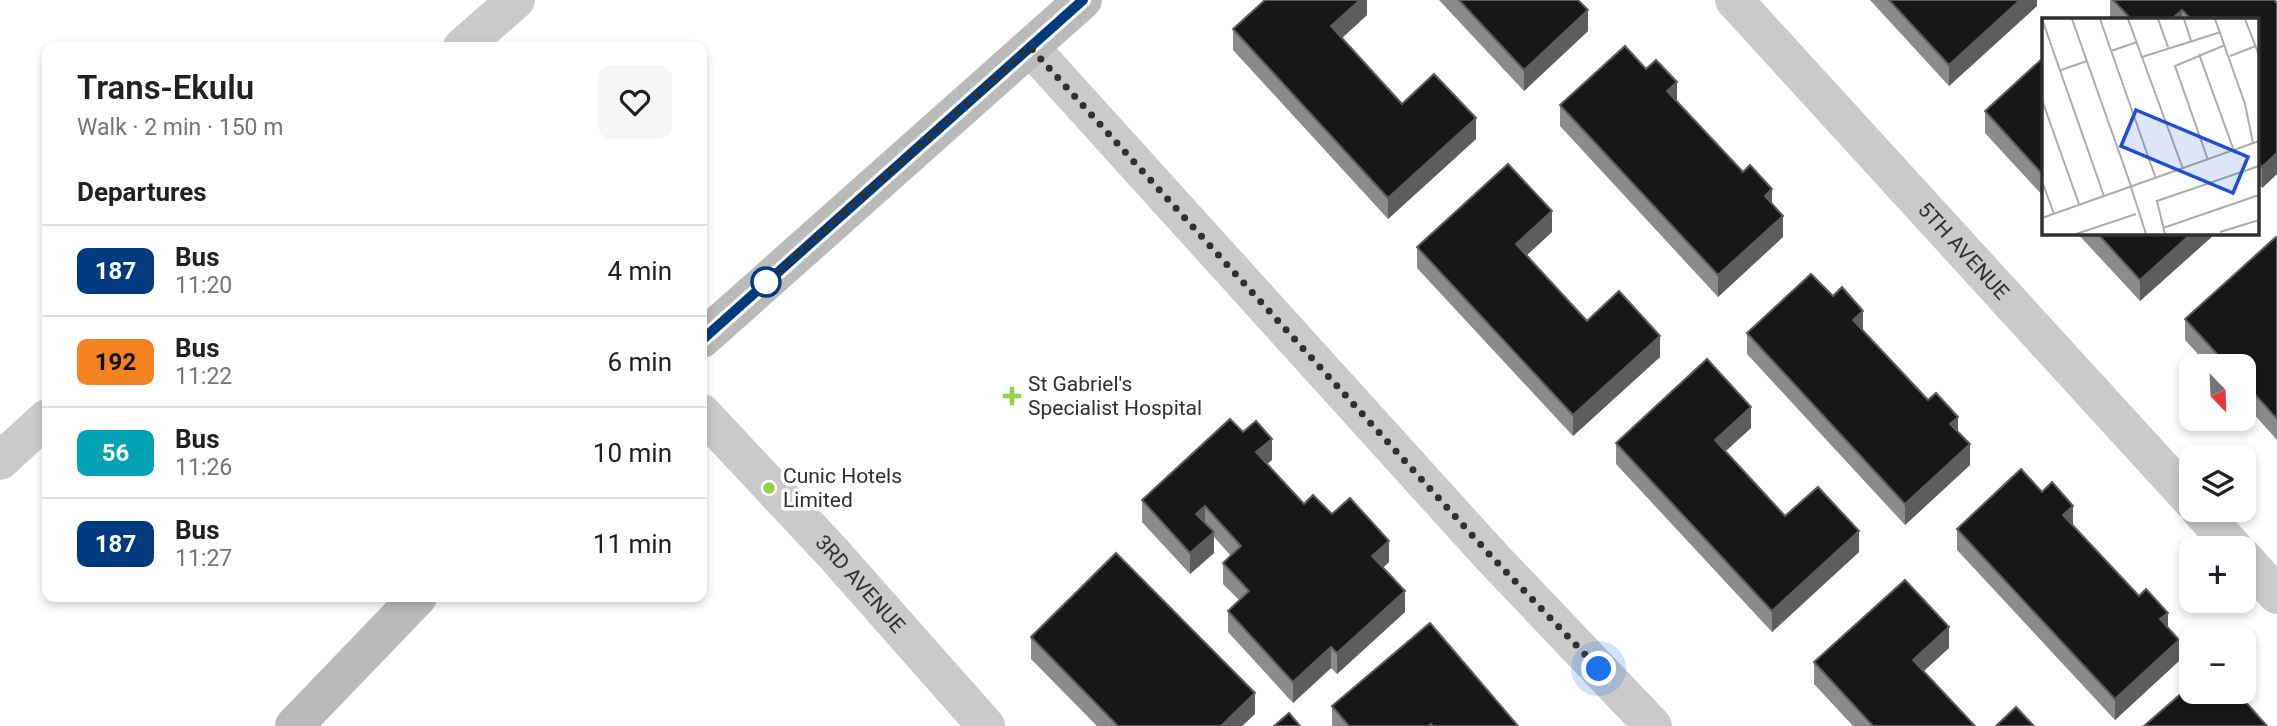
<!DOCTYPE html>
<html lang="en">
<head>
<meta charset="utf-8">
<style>
  :root { --surface:#fff; --page:#f6f6f6; --text:#202124; --muted:#757577; --line:#e0e0e0 }
  body { margin:0; font-family:Roboto,sans-serif; background:var(--page); color:var(--text); height:100vh; display:flex; flex-direction:column; font-size:26px; white-space:nowrap }
  * { box-sizing:border-box; margin:0 }
  p { font-size:23px; color:var(--muted) }
  .icon { flex:none; width:38px; height:38px; fill:none; stroke:currentColor; stroke-width:2; stroke-linecap:round; stroke-linejoin:round }
  .map { position:relative; flex:1; overflow:hidden }
  .side { position:absolute; left:42px; top:42px; width:665px; height:560px; display:flex; flex-direction:column; background:var(--surface); border-radius:14px; box-shadow:0 4px 10px #0003 }
  .side>* { flex:none }
  .badge { padding:0 14px; border-radius:10px; font-size:24px; line-height:46px }
  .needle { width:46px; rotate:157deg }
  .fabs { position:absolute; left:2179px; top:354px; display:grid; gap:14px }
  .fabs a { display:grid; place-items:center; width:77px; height:77px; border-radius:14px; background:var(--surface); box-shadow:0 4px 10px #0003; font-size:35px }
  .you { position:absolute; width:35px; height:35px; margin:-18px; border:5px solid #fff; border-radius:50%; background:#1a73e8; box-shadow:0 0 0 10px #1a73e833 }
  .map>.badge { position:absolute; translate:-50% -50%; box-shadow:0 0 0 4px #fff }
  h2 { padding:0 35px; font-size:26px; line-height:63px }
  .round { display:grid; place-items:center; flex:none; width:74px; height:74px; border-radius:14px; background:var(--page) }
  .overview { display:flex; align-items:center; justify-content:space-between; height:119px; padding:0 35px }
  h1 { font-size:33px; font-weight:600; line-height:52px }
  ul { padding:0; list-style:none }
  li { display:flex; align-items:center; gap:21px; height:91px; padding:0 35px; border-top:2px solid var(--line) }
  li div { flex:1 }
  li b { display:block; font-size:26px }
  li em { font-style:normal }
  li .badge { min-width:77px; font-weight:700; text-align:center }
  .map>svg:first-child { display:block }
  .lines { fill:none; stroke-linecap:round; stroke-linejoin:round }
  .minor { stroke:#cacaca; stroke-width:38 }
  .secondary { stroke:#bababa; stroke-width:38 }
  .wall { fill:#8b8b8b }
  .shaded-wall { fill:#5d5d5d }
  .building { fill:#171717; stroke:#5d5d5d; stroke-width:2 }
  .line-casing { stroke:#fff; stroke-width:16 }
  .line { stroke:#003b80; stroke-width:10 }
  .walk { stroke:#303030; stroke-width:7; stroke-dasharray:0 12.6 }
  .stop-dot { fill:#fff; stroke:#003b80; stroke-width:3.5 }
  .poi-dot { fill:#98cf4a; stroke:#fff; stroke-width:2.5 }
  .labels { text-anchor:middle; dominant-baseline:central; stroke-width:7; stroke-linejoin:round; paint-order:stroke }
  .street-label { font-size:21px; fill:#303030; stroke:#fff }
  .poi-label { font-size:21px; fill:#303030; stroke:#fff; text-anchor:start }
  .inset-road { fill:none; stroke:#acacac; stroke-width:2 }
  .view { fill:#1d4ed8; fill-opacity:0.15; stroke:#1d4ed8; stroke-width:3.5 }
  .inset-edge { fill:none; stroke:#303030; stroke-width:3.5 }
</style>
</head>
<body>
<div class="map">
<svg width="2277" height="726" viewBox="0 0 2277 726">
  <rect width="100%" height="100%" fill="#fff"/>
  <g class="lines">
    <g class="minor">
      <path id="s1" d="M1734,0L2191,500"/>
      <path d="M462,47L516,0"/>
      <path d="M1030,47L1491,556L1653,726"/>
      <path id="s2" d="M702,413L833,553L986,726"/>
      <path d="M0,461L47,418"/>
      <path d="M2199,509L2234,548"/>
      <path d="M2244,558L2277,595"/>
    </g>
    <g class="secondary">
      <path d="M702,339L1083,0"/>
      <path d="M294,726L418,597"/>
    </g>
  </g>
  <g class="wall">
    <path d="M1367,0V15L1342,38L1402,104L1476,139L1388,219L1233,50V29Z"/>
    <path d="M1439,0H1578L1588,31L1524,91Z"/>
    <path d="M1870,0H2037V6L1949,86Z"/>
    <path d="M2110,0H2274L2277,3V174L2262,188L2258,183V19H2112L2110,17Z"/>
    <path d="M2044,57V197L1985,133V111Z"/>
    <path d="M1677,101L1772,204L1783,237L1718,297L1560,126V105Z"/>
    <path d="M1552,232L1527,255L1587,321L1660,357L1573,436L1417,268V247Z"/>
    <path d="M2077,233H2216L2140,301Z"/>
    <path d="M2277,238V440L2244,403V366H2209L2185,340V319Z"/>
    <path d="M1863,330L1958,432L1970,465L1905,525L1747,354V333Z"/>
    <path d="M1751,428L1725,451L1785,516L1859,552L1772,632L1616,464V443Z"/>
    <path d="M1272,460L1267,464L1304,504L1332,514L1389,562L1383,568L1405,612L1337,674L1331,668L1293,703L1228,632V611L1239,600L1223,584V563L1231,556L1214,537V553L1190,574L1142,522V500Z"/>
    <path d="M2073,525L2168,628L2179,661L2115,720L1957,550V529Z"/>
    <path d="M1031,637L1255,714L1242,726H1097L1031,659Z"/>
    <path d="M1949,648L1923,671L1975,726H1853L1814,684V662Z"/>
    <path d="M1332,706L1518,726H1332Z"/>
  </g>
  <g class="shaded-wall">
    <path d="M1360,0H1367V15L1331,48V26Z"/>
    <path d="M2020,0H2037V6L1949,86V65Z"/>
    <path d="M1588,10V31L1524,91V70Z"/>
    <path d="M2182,10V19H2172Z"/>
    <path d="M1677,82V103L1667,91Z"/>
    <path d="M1476,118V139L1388,219V198Z"/>
    <path d="M2277,153V174L2262,188V167Z"/>
    <path d="M1772,189V210L1765,196Z"/>
    <path d="M1552,211V232L1516,265V244Z"/>
    <path d="M1783,216V237L1718,297V275Z"/>
    <path d="M2192,233H2216L2140,301V280Z"/>
    <path d="M1863,311V332L1853,320Z"/>
    <path d="M1660,336V357L1573,436V415Z"/>
    <path d="M1751,407V428L1715,461V440Z"/>
    <path d="M1958,417V438L1950,424Z"/>
    <path d="M1272,439V460L1256,473V452Z"/>
    <path d="M1970,444V465L1905,525V504Z"/>
    <path d="M1205,506V527L1196,514Z"/>
    <path d="M2073,506V527L2063,515Z"/>
    <path d="M1859,531V552L1772,632V611Z"/>
    <path d="M1214,532V553L1190,574V553Z"/>
    <path d="M1389,541V562L1372,577V556Z"/>
    <path d="M1405,591V612L1337,674V653Z"/>
    <path d="M2168,613V634L2160,619Z"/>
    <path d="M1949,627V648L1913,681V660Z"/>
    <path d="M2179,640V661L2115,720V699Z"/>
    <path d="M1331,647V668L1293,703V682Z"/>
    <path d="M1255,693V714L1242,726H1221Z"/>
  </g>
  <g class="building">
    <path d="M1265,0H1360L1331,26L1402,104L1434,74L1476,118L1388,198L1233,29Z"/>
    <path d="M1459,0H1578L1588,10L1524,70Z"/>
    <path d="M1889,0H2020L1949,65Z"/>
    <path d="M2113,0H2274L2277,3V153L2262,167L2258,162V19H2191L2182,10L2172,19H2131Z"/>
    <path d="M1625,46L1646,69L1656,60L1677,82L1667,91L1743,172L1750,165L1772,189L1765,196L1783,216L1718,275L1560,105Z"/>
    <path d="M2044,57V176L1985,111Z"/>
    <path d="M1508,164L1552,211L1516,244L1587,321L1619,291L1660,336L1573,415L1417,247Z"/>
    <path d="M2097,233H2192L2140,280Z"/>
    <path d="M2276,237L2277,238V419L2244,382V366H2228L2185,319Z"/>
    <path d="M1811,274L1833,296L1842,287L1863,311L1853,320L1928,400L1936,393L1958,417L1950,424L1970,444L1905,504L1747,333Z"/>
    <path d="M1707,359L1751,407L1715,440L1785,516L1818,487L1859,531L1772,611L1616,443Z"/>
    <path d="M1230,419L1243,432L1256,421L1272,439L1256,452L1304,504L1313,495L1332,514L1350,498L1389,541L1372,556L1405,591L1337,653L1331,647L1293,682L1228,611L1249,591L1223,563L1241,546L1205,506L1196,514L1214,532L1190,553L1142,500Z"/>
    <path d="M2021,469L2042,492L2052,482L2073,506L2063,515L2139,596L2146,589L2168,613L2160,619L2179,640L2115,699L1957,529Z"/>
    <path d="M1116,553L1255,693L1221,726H1118L1031,637Z"/>
    <path d="M1905,580L1949,627L1913,660L1975,726H1873L1814,662Z"/>
    <path d="M1430,623L1518,726H1433L1431,724L1428,726H1349L1332,706Z"/>
    <path d="M2191,685V691H2236L2267,726H2144Z"/>
    <path d="M2016,707L2034,726H1996Z"/>
    <path d="M1289,713L1300,726H1274Z"/>
  </g>
  <g class="lines">
    <g class="line-casing">
      <path id="line" d="M702,340L1083,0"/>
    </g>
    <use href="#line" class="line"/>
    <path class="walk" d="M766,282L763,285L1030,47L1491,556L1599,669"/>
  </g>
  <circle class="stop-dot" cx="766" cy="282" r="14"/>
  <g class="poi-dot">
    <path d="M1008.5 385.5h7v7h7v7h-7v7h-7v-7h-7v-7h7z"/>
    <circle cx="769" cy="488" r="7"/>
  </g>
  <g class="labels">
    <g class="street-label">
      <text stroke="none"><textPath href="#s1" startOffset="340">5TH AVENUE</textPath></text>
      <text stroke="none"><textPath href="#s2" startOffset="233">3RD AVENUE</textPath></text>
    </g>
    <g class="poi-label">
      <text x="1028" y="384">St Gabriel's<tspan x="1028" dy="24">Specialist Hospital</tspan></text>
      <text x="783" y="476">Cunic Hotels<tspan x="783" dy="24">Limited</tspan></text>
    </g>
  </g>
  <g transform="translate(2042 18)">
    <rect width="217" height="217" fill="#fff"/>
    <path class="inset-road" d="M0,1L62,178M30,1L89,168M58,1L114,161M86,1L141,151M116,1L126,29M142,1L149,23M173,1L203,86L211,125M203,1L217,37M69,33L95,24M157,36L192,133M188,38L214,28M100,39L179,14M19,52L45,43M0,82L37,186M166,142L133,48L183,27M0,163L12,196M89,169L104,216M0,200L217,123M121,210L217,177M178,214L217,202M34,216L94,196M123,216L115,183L217,148"/>
    <path class="view" d="M94,92L206,139L191,175L79,128Z"/>
    <rect width="217" height="217" class="inset-edge"/>
  </g>
</svg>
<div class="fabs">
<a><svg class="needle" viewBox="-14 -14 28 28"><path d="M0-13l5 13h-10z" fill="#e53935"/><path d="M0 13l5-13h-10z" fill="#757577"/></svg></a>
<a><svg class="icon" aria-label="layers" viewBox="0 0 24 24"><path d="M12 4l9 5-9 5-9-5zM3 14l9 5 9-5"/></svg></a>
<a>+</a>
<a>−</a>
</div>
<div class="you" style="left:1599px;top:669px"></div>
<section class="side">
<div class="overview"><div><h1>Trans-Ekulu</h1><p>Walk · 2 min · 150 m</p></div><a class="round"><svg class="icon" aria-label="heart" viewBox="0 0 24 24"><path d="M12 20l-8-8c-3-5 5-10 8-4 3-6 11-1 8 4z"/></svg></a></div>
<h2>Departures</h2>
<ul>
<li><span class="badge" style="background:#003b80;color:#fff">187</span><div><b>Bus</b><p>11:20</p></div><em>4 min</em></li>
<li><span class="badge" style="background:#f58220;color:#111">192</span><div><b>Bus</b><p>11:22</p></div><em>6 min</em></li>
<li><span class="badge" style="background:#00a3b4;color:#fff">56</span><div><b>Bus</b><p>11:26</p></div><em>10 min</em></li>
<li><span class="badge" style="background:#003b80;color:#fff">187</span><div><b>Bus</b><p>11:27</p></div><em>11 min</em></li>
</ul>
</section>
</div>
</body>
</html>
